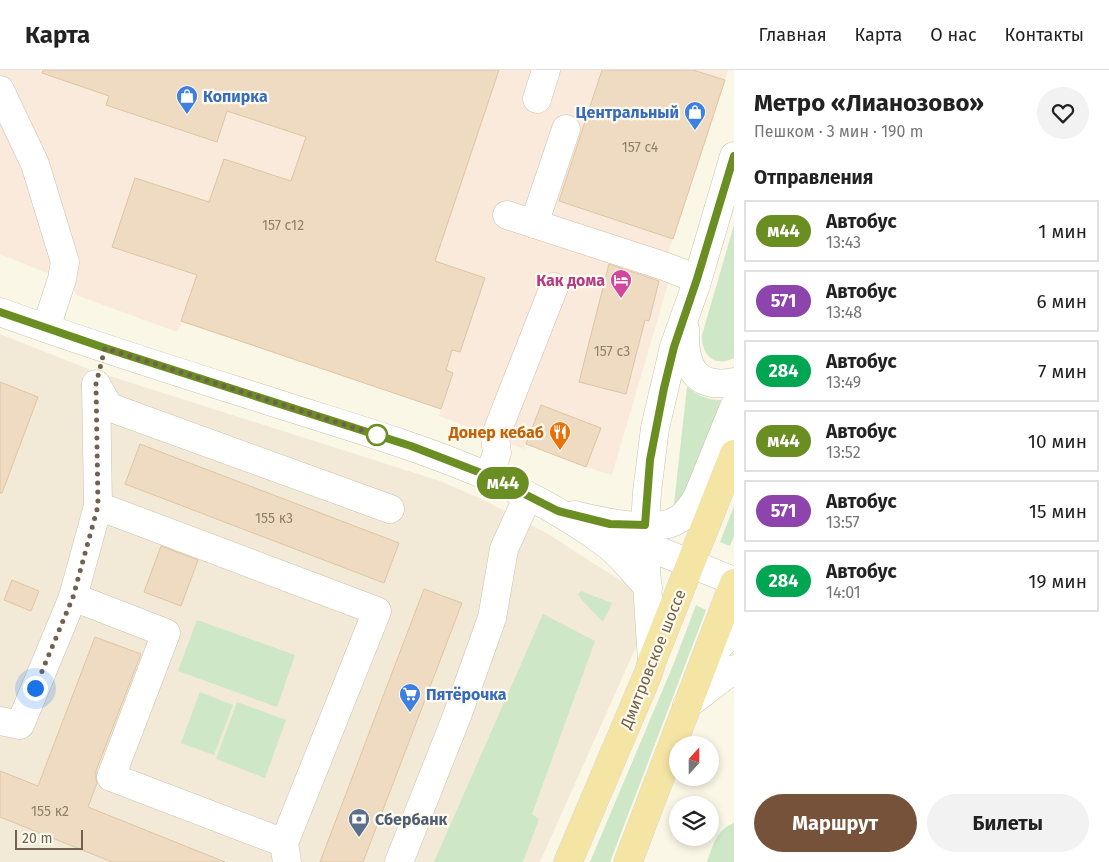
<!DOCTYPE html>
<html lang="ru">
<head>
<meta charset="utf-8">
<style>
  :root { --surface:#fff; --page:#f2f2f2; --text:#222; --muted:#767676; --line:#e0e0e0; --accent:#755239 }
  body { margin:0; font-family:"Fira Sans",sans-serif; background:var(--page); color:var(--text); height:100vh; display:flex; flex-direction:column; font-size:19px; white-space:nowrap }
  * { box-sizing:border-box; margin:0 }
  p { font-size:16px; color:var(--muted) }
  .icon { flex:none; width:28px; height:28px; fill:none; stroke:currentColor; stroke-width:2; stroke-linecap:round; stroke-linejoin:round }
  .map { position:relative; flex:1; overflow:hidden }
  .details { display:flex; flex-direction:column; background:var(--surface); width:375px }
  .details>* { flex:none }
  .badge { padding:0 10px; border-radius:16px; font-size:18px; line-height:32px }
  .needle { width:32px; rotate:21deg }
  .fabs { position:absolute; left:669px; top:666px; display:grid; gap:10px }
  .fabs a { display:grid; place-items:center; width:50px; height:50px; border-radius:50%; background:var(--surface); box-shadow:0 2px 8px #0003; font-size:25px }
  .scale { position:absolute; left:15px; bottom:12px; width:68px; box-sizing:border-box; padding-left:5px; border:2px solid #72614d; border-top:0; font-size:14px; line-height:18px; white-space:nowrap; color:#72614d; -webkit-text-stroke:4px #fefaed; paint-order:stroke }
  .you { position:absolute; width:25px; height:25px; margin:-12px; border:4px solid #fff; border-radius:50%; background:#1a73e8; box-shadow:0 0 0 8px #1a73e833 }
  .map>.badge { position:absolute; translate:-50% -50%; box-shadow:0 0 0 2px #fff }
  h2 { padding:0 20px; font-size:19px; line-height:45px }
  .round { display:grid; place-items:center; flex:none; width:52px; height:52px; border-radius:26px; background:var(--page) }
  .summary { display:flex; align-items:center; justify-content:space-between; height:85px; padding:0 20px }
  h1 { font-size:24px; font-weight:700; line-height:38px }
  .primary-button { display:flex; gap:10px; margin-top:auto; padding:10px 20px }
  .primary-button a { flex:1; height:58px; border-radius:30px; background:var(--accent); color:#fff; font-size:20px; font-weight:700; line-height:58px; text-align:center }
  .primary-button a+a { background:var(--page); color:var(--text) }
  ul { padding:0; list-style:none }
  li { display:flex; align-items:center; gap:15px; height:62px; margin:0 10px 8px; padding:0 10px; border:2px solid var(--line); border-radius:0px }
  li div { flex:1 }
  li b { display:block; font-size:19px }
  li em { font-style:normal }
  li .badge { min-width:55px; font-weight:700; text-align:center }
  header { display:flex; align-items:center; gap:30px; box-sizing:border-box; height:70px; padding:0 25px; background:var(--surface); border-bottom:1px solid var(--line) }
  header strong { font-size:24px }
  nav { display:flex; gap:28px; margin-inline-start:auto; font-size:18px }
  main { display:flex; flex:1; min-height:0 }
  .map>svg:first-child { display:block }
  .residential { fill:#f2ead6 }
  .commercial { fill:#faeadc }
  .green { fill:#cee7c6 }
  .building { fill:#eedbc1; stroke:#dfc5a2 }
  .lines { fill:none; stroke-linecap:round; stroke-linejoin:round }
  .minor-casing { stroke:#ccc0ae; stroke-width:29 }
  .major-casing { stroke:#dad6d1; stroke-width:29 }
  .minor { stroke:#fff; stroke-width:28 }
  .major { stroke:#f4e5a5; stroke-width:28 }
  .line-casing { stroke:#fff; stroke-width:11 }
  .line { stroke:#6b8e23; stroke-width:8 }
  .walk { stroke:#72614d; stroke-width:5; stroke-dasharray:0 9 }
  .stop-dot { fill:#fff; stroke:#6b8e23; stroke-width:2.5 }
  .labels { text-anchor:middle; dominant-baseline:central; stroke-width:4.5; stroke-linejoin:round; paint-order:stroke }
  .number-label { font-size:14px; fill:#91806a }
  .shop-label { font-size:16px; font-weight:bold; fill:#366cbe; stroke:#fefaed; text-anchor:start }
  .hotel-label { font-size:16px; font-weight:bold; fill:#b23c85; stroke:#fefaed; text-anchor:end }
  .food-label { font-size:16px; font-weight:bold; fill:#c56008; stroke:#fefaed; text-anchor:end }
  .street-label { font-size:16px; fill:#72614d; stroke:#fefaed }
  .service-label { font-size:16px; font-weight:bold; fill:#4e5e75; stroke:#fefaed; text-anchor:start }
</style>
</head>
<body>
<header>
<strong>Карта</strong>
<nav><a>Главная</a><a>Карта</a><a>О нас</a><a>Контакты</a></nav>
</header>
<main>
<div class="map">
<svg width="734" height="792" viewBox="0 0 734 792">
  <rect width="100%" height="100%" fill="#fbf7e7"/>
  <path class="residential" d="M0,264L91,300L440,411L484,430L548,464L637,521L640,568L540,792H0Z"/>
  <path class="commercial" d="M0,0H728L661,204L670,207L612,405L586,397L526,374L524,379L439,346L441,339L182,252L177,262L76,225L71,213L0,184Z"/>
  <g class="green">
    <path d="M734,155V288C715,298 701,285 702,265Z"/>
    <path d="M687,317C702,328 710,331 729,330L680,440L674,434Z"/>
    <path d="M734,436V466L730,476L720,472Z"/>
    <path d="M581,521L612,533L603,552L581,529L578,524Z"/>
    <path d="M696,535L706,540L610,792H590L674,593Z"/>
    <path d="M543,544L595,571L532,744L539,749L523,792H434Z"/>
    <path d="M197,550L295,585L277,637L178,601Z"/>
    <path d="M200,622L233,635L214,685L181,673Z"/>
    <path d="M237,632L286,650L265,708L216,689Z"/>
    <path d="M734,753V792H707C713,776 716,760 734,753Z"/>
  </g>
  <g class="building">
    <path d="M43,0H499L435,191L485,208L460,282L452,280L446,300L453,303L441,339L181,251L197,205L112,177L135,108L209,132L224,89L291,111L306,67L227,41L217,72L106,35L109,26L42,3Z"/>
    <path d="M602,0H693L725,10L673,169L559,131Z"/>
    <path d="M609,194L659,211L649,251L645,250L626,324L579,312Z"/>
    <path d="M0,312L38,327L2,423H0Z"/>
    <path d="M541,335L601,358L586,397L526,374Z"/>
    <path d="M140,374L399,473L384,513L125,414Z"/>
    <path d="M161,476L198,490L181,536L144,522Z"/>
    <path d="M12,510L39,521L31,541L4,530Z"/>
    <path d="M424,519L462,533L363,792H320Z"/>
    <path d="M95,567L141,584L96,701V709L97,713L88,737L225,792H112L0,747V701L38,716Z"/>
  </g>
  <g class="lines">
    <g class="minor-casing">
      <g id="minor">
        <path d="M0,20L35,94L65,192L62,209L46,258"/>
        <path d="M537,29L546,0"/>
        <path d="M507,145L664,196L697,209"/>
        <path d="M534,154L566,59"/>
        <path d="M0,242C96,277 194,307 291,338C401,373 516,405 609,476C623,487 635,504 648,517"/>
        <path d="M685,259C684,294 693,320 734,312"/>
        <path d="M96,314L109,337L390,439"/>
        <path d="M96,315L98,436"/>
        <path d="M489,406L497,383L495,367L554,217"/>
        <path d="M574,445C600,451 656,465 679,449C687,444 692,436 697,428L734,337"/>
        <path d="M629,469L734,511"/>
        <path d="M73,527L166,563L111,707L284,773"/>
        <path d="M652,591L645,482V455L647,422L655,358L674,277L696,215L734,86"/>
        <path d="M705,592L734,559"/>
        <path d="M687,635L734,599"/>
        <path d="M0,651L20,655L73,527L98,436L377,541L284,773L287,792"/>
        <path d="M399,792L457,646L492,548L504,479L528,426"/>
      </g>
    </g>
    <g class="major-casing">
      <g id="major">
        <path d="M568,792L648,604L652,591L734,384"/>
        <path d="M628,792L734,513"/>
      </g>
    </g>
    <use href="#minor" class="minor"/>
    <use href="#major" class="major"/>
  </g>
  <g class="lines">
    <g class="line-casing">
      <path id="line" d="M0,242L105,278L411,376L489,406L558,441L610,454L645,455L650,390L664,318L674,277L697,209L734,86"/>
    </g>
    <use href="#line" class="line"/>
    <path class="walk" d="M35,618L73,527L98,436L96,314L105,278L377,365"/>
  </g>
  <defs>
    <g id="shop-pin" transform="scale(1.125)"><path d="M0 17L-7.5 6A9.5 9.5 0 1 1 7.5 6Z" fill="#3f7fe0" stroke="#fefaed"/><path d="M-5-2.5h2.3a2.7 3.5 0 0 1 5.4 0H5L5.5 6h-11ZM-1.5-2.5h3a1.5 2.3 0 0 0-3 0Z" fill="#fff"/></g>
    <g id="hotel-pin" transform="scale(1.125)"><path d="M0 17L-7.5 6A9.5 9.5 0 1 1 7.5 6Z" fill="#d1479c" stroke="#fefaed"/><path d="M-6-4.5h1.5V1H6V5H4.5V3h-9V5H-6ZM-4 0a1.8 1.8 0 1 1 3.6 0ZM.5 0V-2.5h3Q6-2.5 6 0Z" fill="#fff"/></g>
    <g id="restaurant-pin" transform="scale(1.125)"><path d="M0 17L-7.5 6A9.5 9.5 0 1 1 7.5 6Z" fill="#e8710a" stroke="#fefaed"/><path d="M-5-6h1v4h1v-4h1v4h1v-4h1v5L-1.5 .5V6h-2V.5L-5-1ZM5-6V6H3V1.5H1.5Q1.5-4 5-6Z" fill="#fff"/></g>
    <g id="supermarket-pin" transform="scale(1.125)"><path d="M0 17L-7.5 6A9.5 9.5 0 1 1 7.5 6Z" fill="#3f7fe0" stroke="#fefaed"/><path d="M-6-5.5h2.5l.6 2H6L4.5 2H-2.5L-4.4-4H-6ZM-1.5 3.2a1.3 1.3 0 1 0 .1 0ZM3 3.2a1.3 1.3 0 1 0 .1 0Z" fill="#fff"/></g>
    <g id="bank-pin" transform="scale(1.125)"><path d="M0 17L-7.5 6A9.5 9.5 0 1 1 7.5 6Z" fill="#5c6f8a" stroke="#fefaed"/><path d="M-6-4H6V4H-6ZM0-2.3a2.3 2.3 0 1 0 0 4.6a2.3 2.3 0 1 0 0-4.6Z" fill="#fff"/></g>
  </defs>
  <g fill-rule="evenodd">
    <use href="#shop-pin" x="187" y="26"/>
    <use href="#shop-pin" x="695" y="42"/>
    <use href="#hotel-pin" x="621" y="210"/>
    <use href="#restaurant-pin" x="560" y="362"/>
    <use href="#supermarket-pin" x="410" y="624"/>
    <use href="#bank-pin" x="359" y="749"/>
  </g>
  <circle class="stop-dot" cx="377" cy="365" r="10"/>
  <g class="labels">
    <g class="number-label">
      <text x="640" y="77">157 с4</text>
      <text x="283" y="155">157 с12</text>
      <text x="612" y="281">157 с3</text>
      <text x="274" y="448">155 к3</text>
      <text x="50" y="741">155 к2</text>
    </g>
    <g class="shop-label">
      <text x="203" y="26">Копирка</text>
      <text x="679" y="42" text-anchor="end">Центральный</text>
      <text x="426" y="624">Пятёрочка</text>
    </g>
    <g class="hotel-label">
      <text x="605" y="210">Как дома</text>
    </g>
    <g class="food-label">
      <text x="544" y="362">Донер кебаб</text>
    </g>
    <g class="street-label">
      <text transform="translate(653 589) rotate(-68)">Дмитровское шоссе</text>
    </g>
    <g class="service-label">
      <text x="375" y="749">Сбербанк</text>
    </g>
  </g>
</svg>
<div class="fabs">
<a><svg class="needle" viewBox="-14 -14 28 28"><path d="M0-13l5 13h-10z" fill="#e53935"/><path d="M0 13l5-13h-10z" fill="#767676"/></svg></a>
<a><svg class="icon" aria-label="layers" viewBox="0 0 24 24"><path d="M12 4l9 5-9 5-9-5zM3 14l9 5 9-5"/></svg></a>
</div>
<div class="scale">20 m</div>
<div class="you" style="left:35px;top:618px"></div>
<b class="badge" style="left:503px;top:413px;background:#6b8e23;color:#fff">м44</b>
</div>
<section class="details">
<div class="summary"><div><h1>Метро «Лианозово»</h1><p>Пешком · 3 мин · 190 m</p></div><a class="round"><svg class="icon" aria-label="heart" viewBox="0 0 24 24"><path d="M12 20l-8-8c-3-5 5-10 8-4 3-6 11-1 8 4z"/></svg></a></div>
<h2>Отправления</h2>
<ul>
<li><span class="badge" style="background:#6b8e23;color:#fff">м44</span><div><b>Автобус</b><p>13:43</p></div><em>1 мин</em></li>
<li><span class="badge" style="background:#8e44ad;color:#fff">571</span><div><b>Автобус</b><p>13:48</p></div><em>6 мин</em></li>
<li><span class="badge" style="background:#00a651;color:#fff">284</span><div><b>Автобус</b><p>13:49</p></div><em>7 мин</em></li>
<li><span class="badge" style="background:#6b8e23;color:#fff">м44</span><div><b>Автобус</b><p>13:52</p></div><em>10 мин</em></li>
<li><span class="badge" style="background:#8e44ad;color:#fff">571</span><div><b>Автобус</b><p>13:57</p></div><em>15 мин</em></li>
<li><span class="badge" style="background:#00a651;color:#fff">284</span><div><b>Автобус</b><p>14:01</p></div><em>19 мин</em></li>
</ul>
<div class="primary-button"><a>Маршрут</a><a>Билеты</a></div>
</section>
</main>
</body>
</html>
